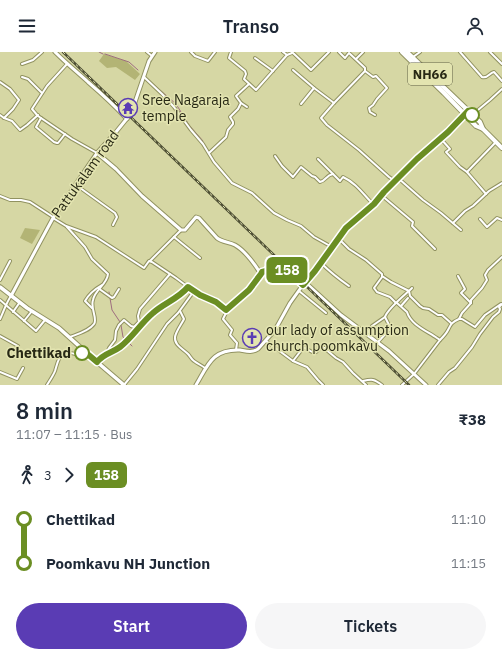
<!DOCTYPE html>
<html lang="en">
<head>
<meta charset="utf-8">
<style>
  :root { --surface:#fff; --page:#f6f6f7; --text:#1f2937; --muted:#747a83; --accent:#5a3cb4 }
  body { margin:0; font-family:"IBM Plex Sans",sans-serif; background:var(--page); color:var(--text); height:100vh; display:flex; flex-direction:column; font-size:15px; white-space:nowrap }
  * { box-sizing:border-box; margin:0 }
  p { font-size:13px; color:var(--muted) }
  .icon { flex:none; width:22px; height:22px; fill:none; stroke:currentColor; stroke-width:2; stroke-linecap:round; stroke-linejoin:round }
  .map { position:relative; height:333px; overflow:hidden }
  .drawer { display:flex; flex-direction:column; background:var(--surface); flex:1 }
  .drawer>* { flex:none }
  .badge { padding:0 8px; border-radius:6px; font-size:14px; line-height:26px }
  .map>.badge { position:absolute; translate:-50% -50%; box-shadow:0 0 0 2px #fff }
  .legs { display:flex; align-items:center; gap:6px; height:44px; padding:0 16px; font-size:13px }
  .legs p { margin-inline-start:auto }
  .headline { display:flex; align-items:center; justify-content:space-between; height:68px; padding:0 16px }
  h1 { font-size:22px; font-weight:600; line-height:30px }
  .action { display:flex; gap:8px; margin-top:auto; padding:8px 16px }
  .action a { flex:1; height:46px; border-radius:24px; background:var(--accent); color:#fff; font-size:16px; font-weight:600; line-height:46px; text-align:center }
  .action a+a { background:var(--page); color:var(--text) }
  ul { padding:0 16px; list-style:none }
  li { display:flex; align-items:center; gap:14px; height:44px; font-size:15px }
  li i { display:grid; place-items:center; width:6px; height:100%; margin:0 5px; background:currentColor }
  li i::after { content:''; width:10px; height:10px; margin:-5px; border:3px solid; border-radius:50%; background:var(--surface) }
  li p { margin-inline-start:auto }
  li:first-child i { background:linear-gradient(#0000 50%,currentColor 0) }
  li:last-child i { background:linear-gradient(currentColor 50%,#0000 0) }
  header { display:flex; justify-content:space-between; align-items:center; height:52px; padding:0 16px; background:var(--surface); font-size:18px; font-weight:600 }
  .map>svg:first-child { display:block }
  .green { fill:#b3b475 }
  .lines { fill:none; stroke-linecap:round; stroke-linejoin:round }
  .stream { stroke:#9e6d7f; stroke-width:1 }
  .street-casing { stroke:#919261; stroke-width:4 }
  .secondary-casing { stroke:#919261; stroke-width:5 }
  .primary-casing { stroke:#919261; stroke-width:5.5 }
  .highway-casing { stroke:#919261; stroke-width:6 }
  .street { stroke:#fff; stroke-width:2 }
  .secondary { stroke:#fff; stroke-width:3 }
  .primary { stroke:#fff; stroke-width:3.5 }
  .highway { stroke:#fff; stroke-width:4 }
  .rail-casing { stroke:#4e4f34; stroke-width:2.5 }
  .rail { stroke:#e3e4b0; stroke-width:1; stroke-dasharray:3; stroke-linecap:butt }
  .line-1-casing { stroke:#fff; stroke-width:9 }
  .line-1 { stroke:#6b8e23; stroke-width:6 }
  .stop-1-dot { fill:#fff; stroke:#6b8e23; stroke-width:2 }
  .labels { text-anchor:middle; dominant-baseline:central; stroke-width:3; stroke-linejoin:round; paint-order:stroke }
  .shield { fill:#e3e4b0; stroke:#606144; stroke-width:1 }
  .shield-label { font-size:13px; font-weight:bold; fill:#282915 }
  .poi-label { font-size:14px; fill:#282915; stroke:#e3e4b0; text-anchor:start }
  .street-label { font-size:14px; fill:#282915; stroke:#e3e4b0 }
  .stop-label { font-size:14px; font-weight:bold; fill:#282915; stroke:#e3e4b0; text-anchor:end }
</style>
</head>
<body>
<header><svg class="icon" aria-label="menu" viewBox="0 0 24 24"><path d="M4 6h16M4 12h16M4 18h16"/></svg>Transo<svg class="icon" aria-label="person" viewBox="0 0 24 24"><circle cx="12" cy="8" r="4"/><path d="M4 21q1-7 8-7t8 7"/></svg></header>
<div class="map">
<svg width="502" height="333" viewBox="0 0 502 333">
  <rect width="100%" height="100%" fill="#d6d7a4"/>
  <g class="green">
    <path d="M104,2L126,9L140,22L135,28L116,15L107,16L99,9Z"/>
    <path d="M25,176L40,178L32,192L20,186Z"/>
  </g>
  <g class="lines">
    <g class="stream">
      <path d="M99,0L103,2"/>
      <path d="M105,2L129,10L138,18"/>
      <path d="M152,31L176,52L189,73L203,89"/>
      <path d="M109,240L112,258L120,270"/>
      <path d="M121,273L123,285L132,294"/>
    </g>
    <g class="street-casing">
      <g id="street">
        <path d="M147,0L152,4"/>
        <path d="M191,0L195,4L208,9L215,0"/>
        <path d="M231,0L229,6L245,19L246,22L244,27L256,38L287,3"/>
        <path d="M283,0L287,3L292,1"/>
        <path d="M292,0L311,18L329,0"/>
        <path d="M339,0L345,6L349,1L365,16V19"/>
        <path d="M460,0L482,25C488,27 489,21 494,20L502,29"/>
        <path d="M490,0L502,12"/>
        <path d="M413,5L420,0"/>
        <path d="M255,6L273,19"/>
        <path d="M356,7L363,0"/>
        <path d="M22,12L33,8L42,0"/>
        <path d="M67,12L47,34L32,57L38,64L72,87L97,101"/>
        <path d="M293,18L314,36L334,51"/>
        <path d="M22,25L28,27L42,41"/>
        <path d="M144,25L162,42L174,55L191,78L203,92L214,110L232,131L252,141L274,161L287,168L301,174L314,185L332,195"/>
        <path d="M0,30L10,37L19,48L13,57L4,66L12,69L20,78L27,73L38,63"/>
        <path d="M241,51L247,55"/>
        <path d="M301,52L314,36"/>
        <path d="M0,63L4,66"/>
        <path d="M375,63L370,60L369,56L373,53L377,47L387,36L376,24L373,25L365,19L334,51L321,66L327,73L359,98L389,125L395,129"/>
        <path d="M472,63L490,48L502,37"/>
        <path d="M41,66L36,75L54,90L57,91H58L65,82"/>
        <path d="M441,87L450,97L446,100L460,115L467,120L486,142"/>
        <path d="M209,101L226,85L228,78L233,72V70L230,65L238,57L241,51L236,44L249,32"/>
        <path d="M275,104L282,114L293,125L301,115L312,124L315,125L320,130C326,129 326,123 333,122"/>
        <path d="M318,107L340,129L343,125C356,131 363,142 373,152"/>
        <path d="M467,120L495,91"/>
        <path d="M398,126L423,148L441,161L461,178"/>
        <path d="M76,133L115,161L117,165L113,173"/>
        <path d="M381,143L413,170L412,174L435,197"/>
        <path d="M0,144L10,148H21L30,150L53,165"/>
        <path d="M53,166L66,174L96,185L144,216L149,209L152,210L176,226L188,235L200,243L216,250L226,258V261L223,267L232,278L230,283L237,291L236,298"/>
        <path d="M480,167L487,175L497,166L502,168"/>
        <path d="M453,171L465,159L473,154L489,139L502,131"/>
        <path d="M67,175L85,195L92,207L108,222C107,233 95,237 93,248C90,256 98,267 94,272C89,279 78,282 70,285"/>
        <path d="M174,185L200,206"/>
        <path d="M339,187L349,197L366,208L382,222V225L374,236L377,240L390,245L396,251"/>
        <path d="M150,209L181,178"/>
        <path d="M321,211C330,220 339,227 349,234"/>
        <path d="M382,224L391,230L409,239L410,244L420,254L423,256L429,257L438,263H442L451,271"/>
        <path d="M458,224L465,237L461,241L471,251"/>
        <path d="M0,228L10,209"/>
        <path d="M98,236L112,246L114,245L119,237"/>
        <path d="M299,239L326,261"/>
        <path d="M0,248L36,279L45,268"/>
        <path d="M397,251L407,260C411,273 427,279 437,286L440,288L414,322L402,333"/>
        <path d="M401,254L408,246"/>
        <path d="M92,256L85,249C89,242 95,237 102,233"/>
        <path d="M226,258L249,238L261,222L262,220"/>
        <path d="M180,259L184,267C181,273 176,279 175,285C174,293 183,297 188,302C190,304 191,307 194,309C198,312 201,313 205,316"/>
        <path d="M13,260L20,250"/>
        <path d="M0,267C4,259 6,251 11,244"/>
        <path d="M459,267H462L475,275L485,263L501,252"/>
        <path d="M24,269L32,259"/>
        <path d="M367,282L372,274L385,265C387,257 406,242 412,236"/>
        <path d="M0,284L18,294"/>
        <path d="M440,288C443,285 446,282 448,278C451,272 452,270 459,267L462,261L471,251V248L482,236L487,228L485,223L488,218L502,205"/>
        <path d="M266,289L293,309L307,315L318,328L323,333"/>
        <path d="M378,290L389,278L390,275L385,265"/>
        <path d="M107,301L109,296L115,288L116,279L119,273L124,268L131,274L134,275L139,270L138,264L140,257L170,222"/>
        <path d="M293,309L303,296H305L314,301L316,300L321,295H323L336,306L343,310L353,321L366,333"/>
        <path d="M97,310C104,301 112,301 120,295C133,286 141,271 153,261C164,251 178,247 188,235"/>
        <path d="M0,320L17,327L23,316"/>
        <path d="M363,329C372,327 374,327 382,333"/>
        <path d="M47,333C50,328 53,324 55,319C57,313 58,305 63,302C71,297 76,307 84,299"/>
        <path d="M124,333L137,317L167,272L178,261L194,239"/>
        <path d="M438,333L449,320L455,316L472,295L480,282L493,265L499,260L500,257L499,255L502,252"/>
      </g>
    </g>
    <g class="secondary-casing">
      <g id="secondary">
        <path d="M55,0C66,11 77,20 88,30C102,42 115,54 127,67"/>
        <path d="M97,101L116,117L142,144L181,178H185L196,165L199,166L217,186C222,190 229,190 235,193C244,198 253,210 259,219H266L275,210L277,209L303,233"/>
        <path d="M305,230L341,263L389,299L426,333"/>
        <path d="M11,244L53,166L97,101L116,80L129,64L134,53L149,9L155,0"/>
        <path d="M196,333C208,313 212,297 240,298C246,299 252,301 258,297L275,278L290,251L305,230L315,219L346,176L373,152L403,121L417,107L448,80L466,61"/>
      </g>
    </g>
    <g class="primary-casing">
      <path id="primary" d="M0,235L27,256L59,276L90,304L124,333"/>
    </g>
    <g class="highway-casing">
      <g id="highway">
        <path d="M402,0L444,41L476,74L483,77"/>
        <path d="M407,0L480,70L483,77L502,96"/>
      </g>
    </g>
    <use href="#street" class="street"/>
    <use href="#secondary" class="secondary"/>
    <use href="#primary" class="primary"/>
    <use href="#highway" class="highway"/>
    <g class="rail-casing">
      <path id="rail" d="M63,0L409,333"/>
    </g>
    <use href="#rail" class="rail"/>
  </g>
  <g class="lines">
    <g class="line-1-casing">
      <path id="line-1" d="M82,301L84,299L97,310C104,301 112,301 120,295C132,286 141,271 153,261C164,251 178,247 188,235L200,243L216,250L226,258L249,238L261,222L262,220L266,219L275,210L277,209L303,233L315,219L346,176L374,152L384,140L417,107L448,80L468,59L472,63"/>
    </g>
    <use href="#line-1" class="line-1"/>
  </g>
  <defs>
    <g id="temple-ring" transform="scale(1)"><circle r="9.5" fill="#e3e4b0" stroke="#5a3cb4" stroke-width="1.5"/><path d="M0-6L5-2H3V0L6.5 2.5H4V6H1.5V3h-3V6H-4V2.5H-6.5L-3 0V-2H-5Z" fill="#5a3cb4"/></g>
    <g id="church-ring" transform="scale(1)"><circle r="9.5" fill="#e3e4b0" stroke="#5a3cb4" stroke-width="1.5"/><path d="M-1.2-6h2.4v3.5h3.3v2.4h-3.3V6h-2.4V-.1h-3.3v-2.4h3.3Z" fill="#5a3cb4"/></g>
  </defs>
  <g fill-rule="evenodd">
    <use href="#temple-ring" x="128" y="56"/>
    <use href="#church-ring" x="252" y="286"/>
  </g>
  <g class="stop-1-dot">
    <circle cx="472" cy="63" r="7"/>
    <circle cx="82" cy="301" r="7"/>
  </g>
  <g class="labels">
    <rect class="shield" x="408" y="11" width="44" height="22" rx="3"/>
    <g class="shield-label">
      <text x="430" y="22">NH66</text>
    </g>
    <g class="poi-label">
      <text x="142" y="48">Sree Nagaraja<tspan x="142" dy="16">temple</tspan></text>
      <text x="266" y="278">our lady of assumption<tspan x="266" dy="16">church poomkavu</tspan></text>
    </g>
    <g class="street-label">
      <text transform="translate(85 122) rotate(-54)">Pattukalam road</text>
    </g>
    <g class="stop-label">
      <text x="71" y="301">Chettikad</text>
    </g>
  </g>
</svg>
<b class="badge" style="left:287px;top:218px;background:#6b8e23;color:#fff">158</b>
</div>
<section class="drawer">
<div class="headline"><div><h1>8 min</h1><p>11:07 – 11:15 · Bus</p></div><b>₹38</b></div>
<div class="legs"><svg class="icon" aria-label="walk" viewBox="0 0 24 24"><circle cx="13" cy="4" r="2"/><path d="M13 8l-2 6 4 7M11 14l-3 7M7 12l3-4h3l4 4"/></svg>3<svg class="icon" aria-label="forward" viewBox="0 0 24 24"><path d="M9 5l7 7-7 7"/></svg><b class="badge" style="background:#6b8e23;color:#fff">158</b></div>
<ul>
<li><i style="color:#6b8e23"></i><b>Chettikad</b><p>11:10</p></li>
<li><i style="color:#6b8e23"></i><b>Poomkavu NH Junction</b><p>11:15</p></li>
</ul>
<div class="action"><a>Start</a><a>Tickets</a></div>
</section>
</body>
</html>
